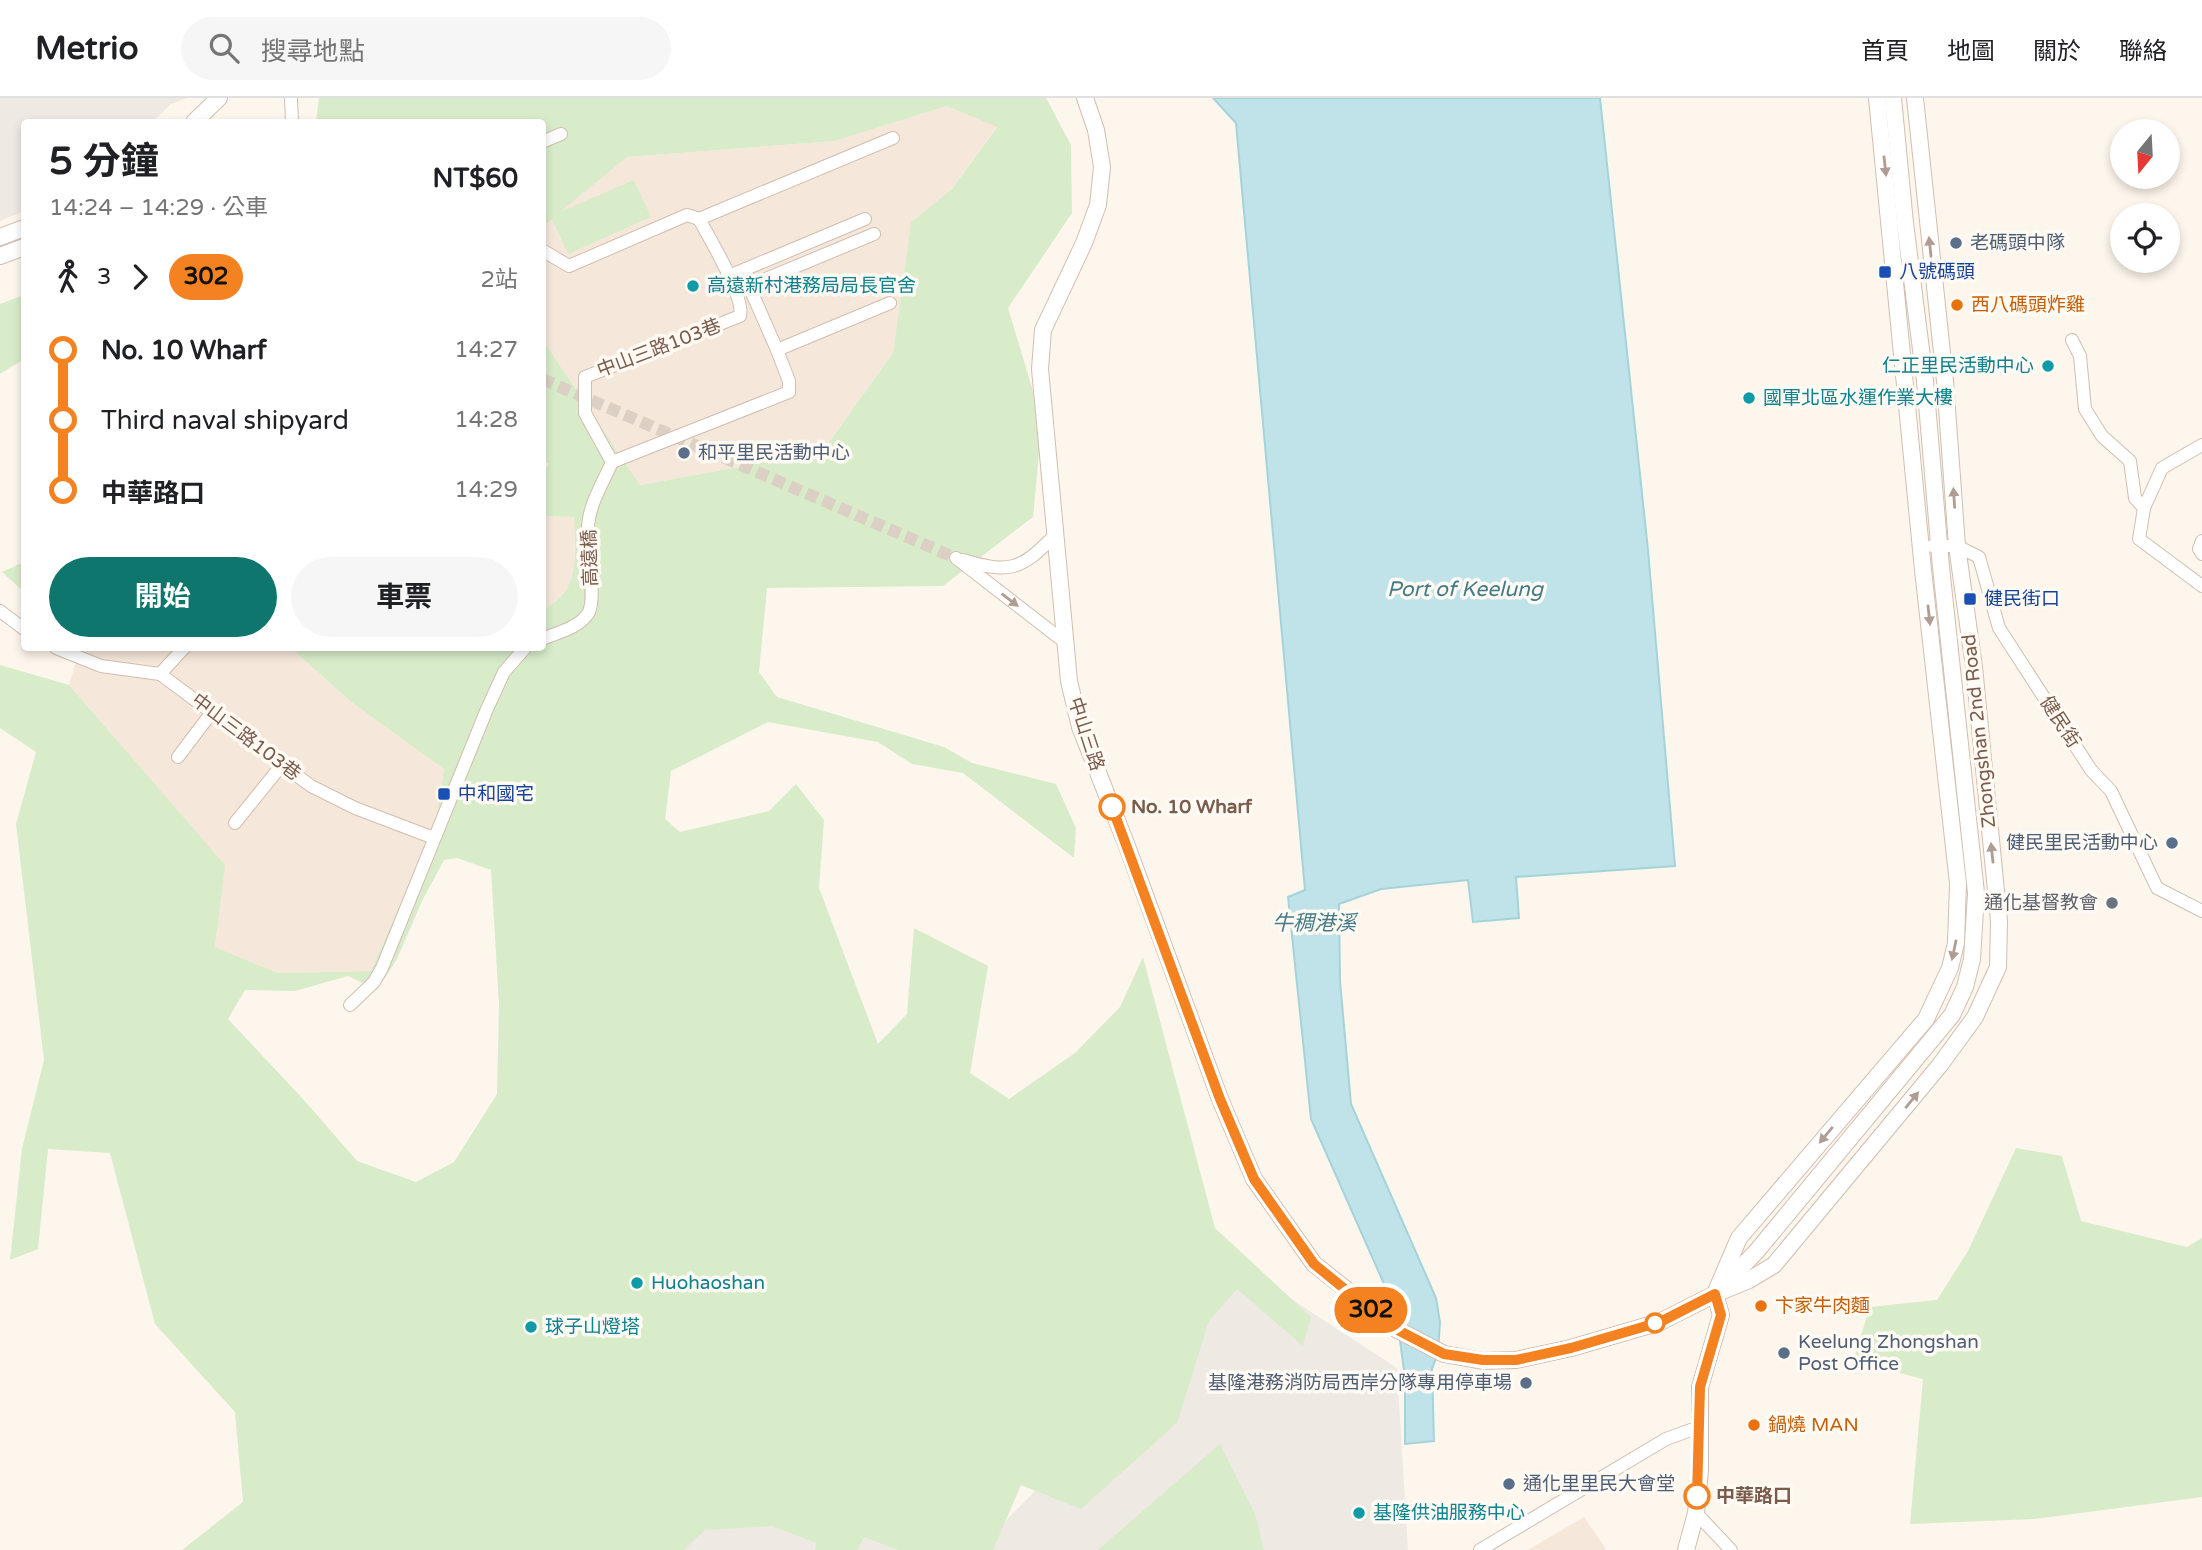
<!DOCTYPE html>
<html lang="zh-TW">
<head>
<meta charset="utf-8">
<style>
  :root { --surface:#fff; --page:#f6f6f6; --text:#202124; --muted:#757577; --line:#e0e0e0; --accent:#0f766e }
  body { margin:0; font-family:"Varela Round","Noto Sans TC",sans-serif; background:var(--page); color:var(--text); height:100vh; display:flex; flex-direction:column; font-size:26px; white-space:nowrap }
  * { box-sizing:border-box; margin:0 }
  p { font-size:23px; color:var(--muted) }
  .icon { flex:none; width:38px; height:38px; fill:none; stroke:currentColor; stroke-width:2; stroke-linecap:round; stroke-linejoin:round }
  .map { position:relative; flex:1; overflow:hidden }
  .sheet { position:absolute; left:21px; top:21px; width:525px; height:532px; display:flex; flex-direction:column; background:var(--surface); border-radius:7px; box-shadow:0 4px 10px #0003 }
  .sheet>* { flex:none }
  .badge { padding:0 14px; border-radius:23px; font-size:24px; line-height:46px }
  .needle { width:46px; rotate:198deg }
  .tools { position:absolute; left:2110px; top:21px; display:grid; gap:14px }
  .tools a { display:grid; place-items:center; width:70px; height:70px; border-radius:50%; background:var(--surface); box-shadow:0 4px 10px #0003; font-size:35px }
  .map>.badge { position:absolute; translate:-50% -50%; box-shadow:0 0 0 4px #fff }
  .legs { display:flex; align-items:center; gap:10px; height:77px; padding:0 28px; font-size:23px }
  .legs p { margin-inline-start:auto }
  .summary { display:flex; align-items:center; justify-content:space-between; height:119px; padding:0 28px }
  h1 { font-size:38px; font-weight:700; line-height:52px }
  .button { display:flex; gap:14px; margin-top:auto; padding:14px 28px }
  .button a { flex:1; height:80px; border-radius:42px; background:var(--accent); color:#fff; font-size:28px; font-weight:700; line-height:80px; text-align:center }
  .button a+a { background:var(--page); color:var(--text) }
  ul { padding:0 28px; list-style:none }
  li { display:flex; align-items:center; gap:24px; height:70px; font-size:26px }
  li i { display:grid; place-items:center; width:10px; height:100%; margin:0 9px; background:currentColor }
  li i::after { content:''; width:18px; height:18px; margin:-9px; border:5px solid; border-radius:50%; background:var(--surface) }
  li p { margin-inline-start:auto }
  li:first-child i { background:linear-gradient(#0000 50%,currentColor 0) }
  li:last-child i { background:linear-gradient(currentColor 50%,#0000 0) }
  header { display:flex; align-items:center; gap:42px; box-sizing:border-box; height:98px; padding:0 35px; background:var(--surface); border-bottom:2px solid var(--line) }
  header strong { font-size:33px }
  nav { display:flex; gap:38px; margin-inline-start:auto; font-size:24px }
  .search { width:490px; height:63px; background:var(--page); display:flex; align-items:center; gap:18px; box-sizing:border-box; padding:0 24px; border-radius:38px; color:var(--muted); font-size:26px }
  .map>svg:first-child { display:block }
  .residential { fill:#f5e8da }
  .industrial { fill:#efe9e4 }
  .green { fill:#d8ecc9; fill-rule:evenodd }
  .water { fill:#bfe3e8; stroke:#a5d3da; stroke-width:2 }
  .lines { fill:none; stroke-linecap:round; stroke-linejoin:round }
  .minor-tunnel { stroke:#dcd0c4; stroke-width:12; stroke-dasharray:12 6; stroke-linecap:butt }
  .minor-casing { stroke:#d1beb0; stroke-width:14 }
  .tertiary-casing { stroke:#d1beb0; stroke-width:18 }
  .minor { stroke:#fff; stroke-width:12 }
  .tertiary { stroke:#fff; stroke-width:16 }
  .oneway { fill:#af9d94 }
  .line-1-casing { stroke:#fff; stroke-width:16 }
  .line-1 { stroke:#f58220; stroke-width:10 }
  .service-dot { fill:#5c6f8a; stroke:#fffaf3; stroke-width:2.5 }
  .transit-dot { fill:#1a4fb4; stroke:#fffaf3; stroke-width:2.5 }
  .culture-dot { fill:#0f9aa8; stroke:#fffaf3; stroke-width:2.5 }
  .food-dot { fill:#e8710a; stroke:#fffaf3; stroke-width:2.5 }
  .stop-1-dot { fill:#fff; stroke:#f58220; stroke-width:3.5 }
  .worship-dot { fill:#6b7280; stroke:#fffaf3; stroke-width:2.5 }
  .labels { text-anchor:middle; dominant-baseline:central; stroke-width:7; stroke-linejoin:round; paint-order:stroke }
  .service-label { font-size:19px; fill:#4e5e75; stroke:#fffaf3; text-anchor:start }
  .transit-label { font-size:19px; fill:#164399; stroke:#fffaf3; text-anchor:start }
  .culture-label { font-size:19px; fill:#0d838f; stroke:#fffaf3; text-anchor:start }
  .food-label { font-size:19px; fill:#c56008; stroke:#fffaf3; text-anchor:start }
  .street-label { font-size:19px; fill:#7a5c4d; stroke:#fffaf3 }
  .stop-label { font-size:19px; font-weight:bold; fill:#7a5c4d; stroke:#fffaf3; text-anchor:start }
  .worship-label { font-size:19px; fill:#5b616d; stroke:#fffaf3; text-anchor:end }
  .water-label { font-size:21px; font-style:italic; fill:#437c86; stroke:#fffaf3 }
</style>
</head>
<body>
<header>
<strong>Metrio</strong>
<div class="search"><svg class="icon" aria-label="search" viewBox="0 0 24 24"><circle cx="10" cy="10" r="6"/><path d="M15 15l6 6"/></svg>搜尋地點</div>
<nav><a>首頁</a><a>地圖</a><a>關於</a><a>聯絡</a></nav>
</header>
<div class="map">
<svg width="2202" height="1452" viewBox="0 0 2202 1452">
  <rect width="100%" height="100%" fill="#fdf6ec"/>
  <g class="residential">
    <path d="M947,8L997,28L952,91L911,124L893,255L822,354L640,387L543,242L542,128L627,59L835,43Z"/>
    <path d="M543,418L574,419L575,478L557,504L543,512Z"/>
    <path d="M80,550H291L350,603L444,670L435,726L371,873L278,875L215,849L224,767L69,587Z"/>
    <path d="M1584,1419L1606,1451L1604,1452H1528Z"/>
  </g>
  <g class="industrial">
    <path d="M0,0H187L171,6L152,24H24V113L0,123Z"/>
    <path d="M1250,1174L1397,1270L1408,1452H977Z"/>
    <path d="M680,1393L938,1452H632Z"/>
  </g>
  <g class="green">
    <path d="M319,0H1046L1071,47L1072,115L1008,210L1042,323L1033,419L943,488L767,490L759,574L777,599L944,649L972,665L1056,686L1076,730L1074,760L963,675L912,666L878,644L768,624L671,673L665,721L680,734L769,713L796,686L824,722L819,790L878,946L907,916L914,830L988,868L970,975L1009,1001L1075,955L1120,909L1143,859L1215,1130L1311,1219L1303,1248L1237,1191L1209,1223L1177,1325L1081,1411L1021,1387L993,1452H898L864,1439L857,1452H815L816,1445L772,1428L705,1432L684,1452H182L243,1404L235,1314L155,1226L110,1055L48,1051L38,1151L10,1162L22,1051L44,962L16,726L36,654L0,630V567L69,587L225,767L215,849L278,875L371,873L435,726L444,671L350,603L291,550H542L543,512C583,490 574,458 574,419L543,418V374L549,366L543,362V242L640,387L822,354L893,255L911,124L952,91L997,29L947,8L835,43L627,59L560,114L634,82L651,119L568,156L552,121L543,128L542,24H316ZM457,760L491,772L499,907L497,996L454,1064L416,1084L357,1063L303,1001L228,921L245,892L295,893L348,878L377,892L397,861L422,803L444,762Z"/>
    <path d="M24,197V261L0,276V206Z"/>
    <path d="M24,464V494L2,474Z"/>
    <path d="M2016,1050L2062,1058L2081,1123L2187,1149L2202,1140V1399L2035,1421L1910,1426L1923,1281L1853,1263L1870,1209L1937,1202L1968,1153Z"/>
    <path d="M1220,1346L1255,1416L1264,1452H1098Z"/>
  </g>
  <path class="water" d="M1213,0H1600L1648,452L1675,768L1516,779L1519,820L1473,824L1468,782L1381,791L1339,806L1340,883L1351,1006L1436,1200L1440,1224L1438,1255L1432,1271L1434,1343L1405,1346V1280L1396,1213L1311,1021L1288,799L1305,792L1236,25Z"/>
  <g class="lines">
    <path class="minor-tunnel" d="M542,281L956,460"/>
    <g class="minor-casing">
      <g id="minor">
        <path d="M291,0L292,24"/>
        <path d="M542,44L561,36"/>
        <path d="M699,121L893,40"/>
        <path d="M542,152L569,168L687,117L699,121C710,141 745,199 740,218L585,279V315L612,364L789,294V283L777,252L890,205"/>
        <path d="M729,178L865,121"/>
        <path d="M2072,242L2080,258L2085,311L2102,338L2130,363L2135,400L2144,410"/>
        <path d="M777,252L749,188L874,136"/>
        <path d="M2202,347L2162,370L2144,410L2139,441L2202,488"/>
        <path d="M2202,443L2199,451L2202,456"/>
        <path d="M1932,448H1957L1979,459L1999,530L2091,672L2111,693L2157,790L2202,813"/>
        <path d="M956,460L1066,545"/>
        <path d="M963,462C1010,476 1021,472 1055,437"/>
        <path d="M0,513L24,531"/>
        <path d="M542,541C557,535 581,529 589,514C596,498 587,450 588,431C588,408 603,385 612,364"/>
        <path d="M56,550L101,568L160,576L311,688L355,710L434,740"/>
        <path d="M160,576L184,550"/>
        <path d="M178,659L212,614"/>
        <path d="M235,725L281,668"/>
        <path d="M350,907L374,884L382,870L487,611L504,574L525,550"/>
        <path d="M1696,1415L1731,1452"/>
        <path d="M1480,1452L1666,1341L1699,1329"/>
      </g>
    </g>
    <g class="tertiary-casing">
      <g id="tertiary">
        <path d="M1085,0L1096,32L1102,69L1098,107L1084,145L1043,232L1040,271L1069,583L1080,629L1127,748L1220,1001L1254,1081L1314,1166L1396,1231L1444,1256L1483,1263L1516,1262L1571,1250L1660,1224L1715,1196L1749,1182L1774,1167L1940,967L1975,919L1998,869L1999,823L1974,569L1957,448L1945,283L1915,0"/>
        <path d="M194,24L219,0"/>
        <path d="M0,139L24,130"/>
        <path d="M0,158L24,149"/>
        <path d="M1717,1191L1739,1140L1926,921L1950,870L1956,845L1958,785L1923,472L1877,0"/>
        <path d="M1719,1192L1756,1154L1952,917L1965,889L1972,861L1976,795L1941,469L1925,283L1905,125L1893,0"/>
        <path d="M1686,1452L1696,1415L1700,1372V1289L1721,1217L1715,1196"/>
      </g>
    </g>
    <use href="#minor" class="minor"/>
    <use href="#tertiary" class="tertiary"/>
  </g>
  <defs><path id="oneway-solid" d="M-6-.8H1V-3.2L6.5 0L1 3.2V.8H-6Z" transform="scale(1.75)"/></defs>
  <g class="oneway">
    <use href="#oneway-solid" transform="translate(1885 68) rotate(84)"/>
    <use href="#oneway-solid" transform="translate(1930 149) rotate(-96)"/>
    <use href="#oneway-solid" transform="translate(1954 400) rotate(-94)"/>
    <use href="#oneway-solid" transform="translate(1010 502) rotate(38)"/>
    <use href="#oneway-solid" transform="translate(1929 517) rotate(84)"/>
    <use href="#oneway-solid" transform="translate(1992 755) rotate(-96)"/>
    <use href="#oneway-solid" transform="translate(1954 852) rotate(102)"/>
    <use href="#oneway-solid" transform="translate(1912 1002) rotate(-51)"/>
    <use href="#oneway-solid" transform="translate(1826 1037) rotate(130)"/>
  </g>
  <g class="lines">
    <g class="line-1-casing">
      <path id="line-1" d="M1112,709L1220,1001L1254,1081L1314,1166L1390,1228L1444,1256L1483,1262H1516L1571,1250L1660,1224L1715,1196L1721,1217L1700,1289L1697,1398"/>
    </g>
    <use href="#line-1" class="line-1"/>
  </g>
  <g class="service-dot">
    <circle cx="1956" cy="145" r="7"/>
    <circle cx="684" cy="355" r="7"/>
    <circle cx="2172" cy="745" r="7"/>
    <circle cx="1784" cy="1255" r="7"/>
    <circle cx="1526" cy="1285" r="7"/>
    <circle cx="1509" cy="1386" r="7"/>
  </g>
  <g class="transit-dot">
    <rect x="1878" y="167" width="14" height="14" rx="3.5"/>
    <rect x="1963" y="494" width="14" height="14" rx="3.5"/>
    <rect x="437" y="689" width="14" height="14" rx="3.5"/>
  </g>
  <g class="culture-dot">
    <circle cx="693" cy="188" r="7"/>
    <circle cx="2048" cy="268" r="7"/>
    <circle cx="1749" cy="300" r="7"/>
    <circle cx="637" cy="1185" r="7"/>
    <circle cx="531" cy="1229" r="7"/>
    <circle cx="1359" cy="1415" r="7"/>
  </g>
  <g class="food-dot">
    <circle cx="1957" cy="207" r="7"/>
    <circle cx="1761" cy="1208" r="7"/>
    <circle cx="1754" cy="1327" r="7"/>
  </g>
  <g class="stop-1-dot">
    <circle cx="1112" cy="709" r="12"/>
    <circle cx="1655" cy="1225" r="9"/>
    <circle cx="1697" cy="1398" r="12"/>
  </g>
  <circle class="worship-dot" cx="2112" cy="805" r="7"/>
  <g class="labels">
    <g class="service-label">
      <text x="1970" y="145">老碼頭中隊</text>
      <text x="698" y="355">和平里民活動中心</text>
      <text x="2158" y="745" text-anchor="end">健民里民活動中心</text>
      <text x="1798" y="1244">Keelung Zhongshan<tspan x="1798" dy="22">Post Office</tspan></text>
      <text x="1512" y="1285" text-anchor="end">基隆港務消防局西岸分隊專用停車場</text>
      <text x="1523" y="1386">通化里里民大會堂</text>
    </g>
    <g class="transit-label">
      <text x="1899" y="174">八號碼頭</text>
      <text x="1984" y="501">健民街口</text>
      <text x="458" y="696">中和國宅</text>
    </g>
    <g class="culture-label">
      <text x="707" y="188">高遠新村港務局局長官舍</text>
      <text x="2034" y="268" text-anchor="end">仁正里民活動中心</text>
      <text x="1763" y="300">國軍北區水運作業大樓</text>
      <text x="651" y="1185">Huohaoshan</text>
      <text x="545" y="1229">球子山燈塔</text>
      <text x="1373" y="1415">基隆供油服務中心</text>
    </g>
    <g class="food-label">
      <text x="1971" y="207">西八碼頭炸雞</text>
      <text x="1775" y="1208">卞家牛肉麵</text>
      <text x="1768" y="1327">鍋燒 MAN</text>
    </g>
    <g class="street-label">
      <text transform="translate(659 250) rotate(-21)">中山三路103巷</text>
      <text transform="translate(590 460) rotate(-92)">高遠橋</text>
      <text transform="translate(2060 624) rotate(57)">健民街</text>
      <text transform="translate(1979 633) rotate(-96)">Zhongshan 2nd Road</text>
      <text transform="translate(1086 636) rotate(72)">中山三路</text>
      <text transform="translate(246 639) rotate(37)">中山三路103巷</text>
    </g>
    <g class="stop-label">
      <text x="1131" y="709">No. 10 Wharf</text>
      <text x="1716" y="1398">中華路口</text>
    </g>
    <g class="worship-label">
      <text x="2098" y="805">通化基督教會</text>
    </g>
    <g class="water-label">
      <text x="1465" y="491">Port of Keelung</text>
      <text x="1314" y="825">牛稠港溪</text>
    </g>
  </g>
</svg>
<div class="tools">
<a><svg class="needle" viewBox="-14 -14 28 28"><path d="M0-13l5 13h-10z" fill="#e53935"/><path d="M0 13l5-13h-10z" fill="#757577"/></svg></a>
<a><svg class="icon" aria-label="locate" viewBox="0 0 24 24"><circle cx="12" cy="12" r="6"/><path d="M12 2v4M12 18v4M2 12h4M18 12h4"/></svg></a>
</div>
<b class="badge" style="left:1371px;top:1212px;background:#f58220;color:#111">302</b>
<section class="sheet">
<div class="summary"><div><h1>5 分鐘</h1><p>14:24 – 14:29 · 公車</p></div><b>NT$60</b></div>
<div class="legs"><svg class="icon" aria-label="walk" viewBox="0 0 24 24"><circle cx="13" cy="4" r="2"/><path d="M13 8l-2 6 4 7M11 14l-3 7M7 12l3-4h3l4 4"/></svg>3<svg class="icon" aria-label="forward" viewBox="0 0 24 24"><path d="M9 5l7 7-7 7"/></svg><b class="badge" style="background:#f58220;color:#111">302</b><p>2站</p></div>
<ul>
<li><i style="color:#f58220"></i><b>No. 10 Wharf</b><p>14:27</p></li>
<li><i style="color:#f58220"></i><span>Third naval shipyard</span><p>14:28</p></li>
<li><i style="color:#f58220"></i><b>中華路口</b><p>14:29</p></li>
</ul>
<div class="button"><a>開始</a><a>車票</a></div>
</section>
</div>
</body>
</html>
